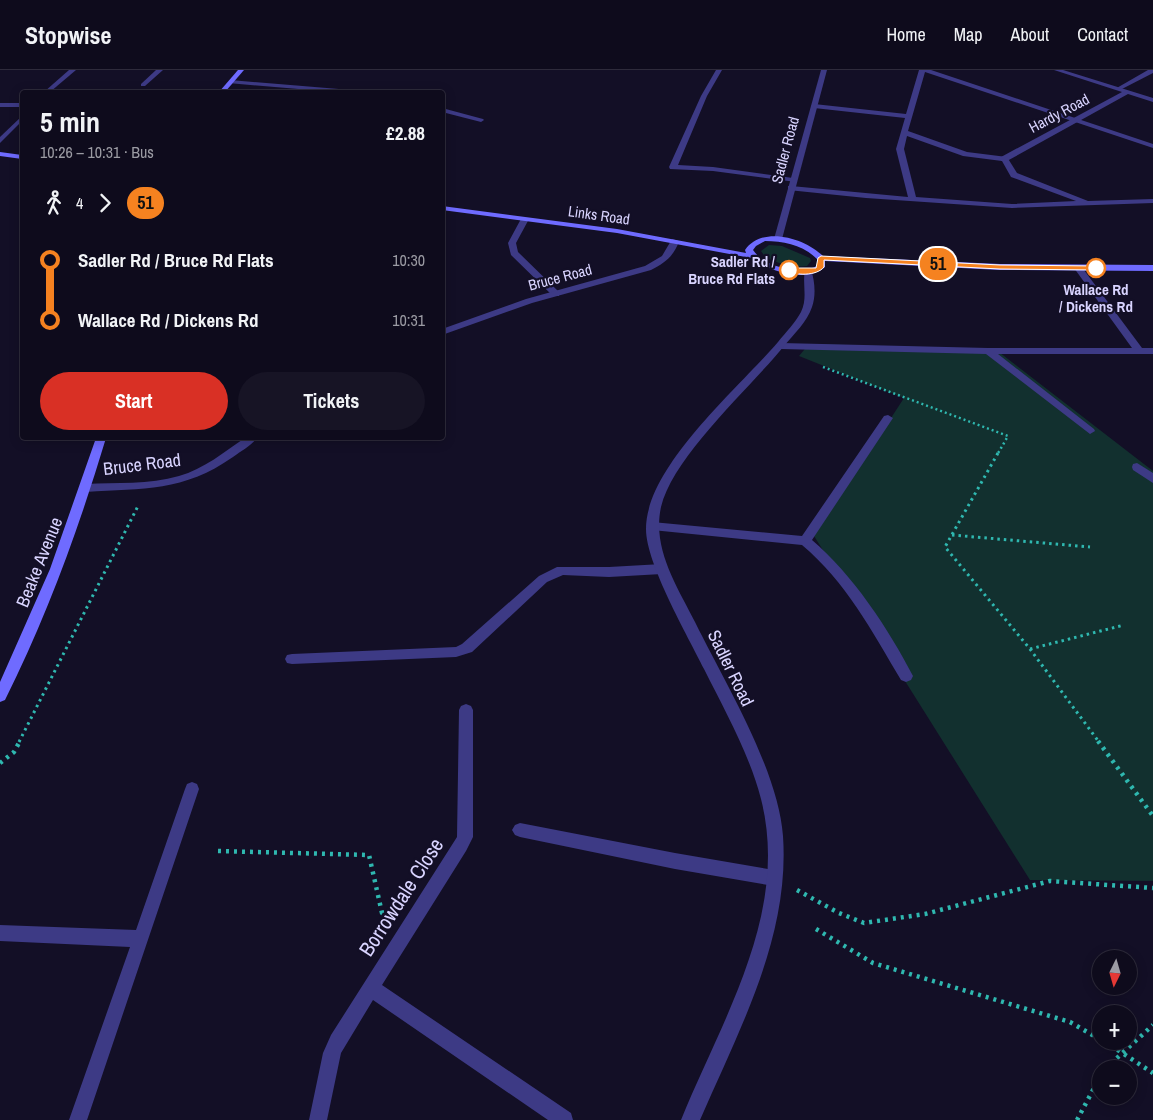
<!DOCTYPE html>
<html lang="en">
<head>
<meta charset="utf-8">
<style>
  :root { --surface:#0e0b1c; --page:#171425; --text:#f1f3f6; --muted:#9b9ba3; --line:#2e2b3b; --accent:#d93025 }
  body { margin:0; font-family:"Archivo Narrow",sans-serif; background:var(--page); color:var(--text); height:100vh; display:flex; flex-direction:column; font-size:19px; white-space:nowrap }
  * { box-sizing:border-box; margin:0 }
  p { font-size:16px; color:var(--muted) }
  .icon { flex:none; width:28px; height:28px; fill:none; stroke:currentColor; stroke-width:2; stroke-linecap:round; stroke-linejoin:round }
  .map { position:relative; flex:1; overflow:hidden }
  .details { position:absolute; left:20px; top:20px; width:425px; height:350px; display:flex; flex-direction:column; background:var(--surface); border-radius:5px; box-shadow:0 2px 12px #0003,0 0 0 1px var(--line) }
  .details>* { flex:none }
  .badge { padding:0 10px; border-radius:16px; font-size:18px; line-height:32px }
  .needle { width:32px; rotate:185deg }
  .buttons { position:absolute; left:1092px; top:880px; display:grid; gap:10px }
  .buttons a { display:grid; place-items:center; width:45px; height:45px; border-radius:50%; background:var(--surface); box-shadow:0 2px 12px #0003,0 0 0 1px var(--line); font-size:25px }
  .map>.badge { position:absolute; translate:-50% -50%; box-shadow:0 0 0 2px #fff }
  .legs { display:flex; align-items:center; gap:8px; height:55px; padding:0 20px; font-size:16px }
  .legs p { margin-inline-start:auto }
  .head { display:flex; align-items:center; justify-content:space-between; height:85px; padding:0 20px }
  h1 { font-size:28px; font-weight:700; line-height:38px }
  .action { display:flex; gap:10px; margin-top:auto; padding:10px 20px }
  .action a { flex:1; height:58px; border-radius:30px; background:var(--accent); color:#fff; font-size:20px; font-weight:700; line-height:58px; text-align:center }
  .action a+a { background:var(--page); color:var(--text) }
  ul { padding:0 20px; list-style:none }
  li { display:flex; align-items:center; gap:18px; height:60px; font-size:19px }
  li i { display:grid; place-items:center; width:8px; height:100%; margin:0 6px; background:currentColor }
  li i::after { content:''; width:12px; height:12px; margin:-6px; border:4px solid; border-radius:50%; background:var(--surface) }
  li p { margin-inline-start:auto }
  li:first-child i { background:linear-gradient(#0000 50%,currentColor 0) }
  li:last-child i { background:linear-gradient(currentColor 50%,#0000 0) }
  header { display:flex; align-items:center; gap:30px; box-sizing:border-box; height:70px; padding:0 25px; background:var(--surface); border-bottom:1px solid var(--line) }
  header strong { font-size:24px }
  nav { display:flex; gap:28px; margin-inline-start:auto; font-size:18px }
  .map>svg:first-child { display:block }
  .green { fill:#12302f }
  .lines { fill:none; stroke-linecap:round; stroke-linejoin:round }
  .path-far2 { stroke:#2fb8b0; stroke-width:2.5; stroke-dasharray:2 3; stroke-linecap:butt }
  .path-far1 { stroke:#2fb8b0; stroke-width:3; stroke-dasharray:2.5 4; stroke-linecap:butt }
  .path { stroke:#2fb8b0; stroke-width:4.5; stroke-dasharray:3 5; stroke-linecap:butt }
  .lane { fill:#3d3a85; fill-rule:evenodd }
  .street { fill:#3d3a85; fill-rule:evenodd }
  .secondary { fill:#6f6bff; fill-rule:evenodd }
  .line-1 { fill:#f58220; stroke:#fff }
  .stop-1-dot { fill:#fff; stroke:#f58220; stroke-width:2.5 }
  .labels { text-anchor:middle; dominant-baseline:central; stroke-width:4.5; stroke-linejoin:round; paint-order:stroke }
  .far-street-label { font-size:15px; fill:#d9d4ff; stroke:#130f26 }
  .far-stop-label { font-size:15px; font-weight:bold; fill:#d9d4ff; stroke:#130f26; text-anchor:end }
  .street-label { font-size:18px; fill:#d9d4ff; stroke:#130f26 }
  .near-street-label { font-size:21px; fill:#d9d4ff; stroke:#130f26 }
</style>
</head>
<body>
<header>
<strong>Stopwise</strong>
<nav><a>Home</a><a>Map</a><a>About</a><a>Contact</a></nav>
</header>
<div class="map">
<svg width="1153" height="1050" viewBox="0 0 1153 1050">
  <rect width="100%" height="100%" fill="#130f26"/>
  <g class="green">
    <path d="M769,175L782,176L810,188L811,191L807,196C795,198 767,193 761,181Z"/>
    <path d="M809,274L995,279L1153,401V811L1030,810L814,466L904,328L799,286Z"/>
  </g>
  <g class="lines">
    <path class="path-far2" d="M823,297L1008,366L997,385"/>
    <g class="path-far1">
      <path d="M998,383L945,477L1030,579L1099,672"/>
      <path d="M952,465L1090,477"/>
      <path d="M1030,579L1124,555"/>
      <path d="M19,672L139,434"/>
    </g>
    <g class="path">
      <path d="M1098,671L1153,746"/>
      <path d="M0,693L14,682L20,671"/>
      <path d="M218,781L369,785L382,843L388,847"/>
      <path d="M797,820L839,843L864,853L925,844L1050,811L1153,818"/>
      <path d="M816,859L873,893L1070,952L1101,970"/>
      <path d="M1104,971L1153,1003"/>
      <path d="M1105,999L1153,955"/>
      <path d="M1077,1050L1101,1005"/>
    </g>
    <g class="lane">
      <path d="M156,0H163L145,16H141V14Z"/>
      <path d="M716,0H722L707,26L678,95L713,97L793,108H796V112L713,101L670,99L669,97L701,26Z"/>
      <path d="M919,0H931L1153,74V78L925,2L908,61L967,82L1007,87L1017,103L1088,131L1153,129V133L1012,138L866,128L788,120V116H791L908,127L896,79L905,48L814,38L811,36L814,34L906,44ZM907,66L963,86L1002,91L1011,107L1076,131L1012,134L916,127L904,79Z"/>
      <path d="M1148,0H1153V3L1120,20L1115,19Z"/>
      <rect x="0" y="33" width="22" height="4"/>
      <path d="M522,147L529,149L516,173L518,182L559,222V226H553L511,185L508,173Z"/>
      <path d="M1078,195L1081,196L1142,278H1153V284H998L1094,359L1095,361L1090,364L986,284L781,279L776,276L781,273L988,278H1132L1074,198Z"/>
      <path d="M888,345L893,348L812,470C853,505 888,558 913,606L911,610L906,612L901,610C872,561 846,512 802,475L652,460L646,456L652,452L802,466L884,346Z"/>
      <path d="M1137,393L1153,403V413L1133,400L1132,397L1133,394Z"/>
      <path d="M662,494L668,499L662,504L609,507L563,505L547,512L472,582L456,587L292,594L287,593L285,589L287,585L292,584L456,577L462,574L539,506L557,497H609Z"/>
      <path d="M192,712L197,714L199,719L87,1050H69L130,877L0,871V855L136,860L185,719L187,714Z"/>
      <path d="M520,753L675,783L774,800L780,803L782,808L780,813L774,816L675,799L520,767L515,765L512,760L515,755Z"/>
    </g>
    <g class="street">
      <path d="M69,0H76L50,22H44Z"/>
      <path d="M821,0H827L782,169L775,171L774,169Z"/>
      <path d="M1054,0H1063L1153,28V32L1128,24L1007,91H1001V87L1122,22Z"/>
      <path d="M230,10L351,20L354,22H334L228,13Z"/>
      <path d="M442,38L483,49L484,50L481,52L442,42Z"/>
      <path d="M22,46V51L0,73V67Z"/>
      <path d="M672,169L679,171C674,186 665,193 651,200L532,233L442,265V259L526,229L645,196L662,186Z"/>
      <path d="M805,200H811C815,211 816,226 812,237C807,252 794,264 784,276C751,317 673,386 661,437C652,479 677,516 695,552C725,613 778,699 783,766C790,867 739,960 700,1050H681C722,949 790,843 761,729C749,683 725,641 704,599C688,566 646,494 646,459C646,396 739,318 778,272C786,262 795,253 801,242C808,228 802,214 805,200Z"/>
      <path d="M245,368H257C251,376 241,381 233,387C183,422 144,418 86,422L80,418L86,414C116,412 149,415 179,406C204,399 224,382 245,368Z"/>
      <path d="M466,634L471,636L473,640V767L466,781L382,915L571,1043L573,1050H548L373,930L341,983L327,1050H309L323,983L331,965L457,767L459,640L461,636Z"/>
    </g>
    <g class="secondary">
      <path d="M238,0H244L225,22H219Z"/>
      <path d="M0,82L22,85V89L0,86Z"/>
      <path d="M442,136L617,159L746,183L745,180C762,155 805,168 823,186L1000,194L1153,195V201L1000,200L825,191V197C807,214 768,201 751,188L617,163L442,140ZM765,171C784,171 803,175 817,189V196C800,205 764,197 753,180L756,176Z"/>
      <path d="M96,368H106C79,458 47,546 5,630L0,632V612L50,499Z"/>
    </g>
  </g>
  <path class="line-1" d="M821,186L1000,195L1096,196L1100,198L1096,200L1000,199L824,190V197C817,206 795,206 786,200L789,198H816L818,188Z"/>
  <g class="stop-1-dot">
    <circle cx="1096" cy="198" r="9"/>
    <circle cx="789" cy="200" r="9"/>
  </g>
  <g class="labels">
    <g class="far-street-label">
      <text transform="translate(1059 43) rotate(-28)">Hardy Road</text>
      <text transform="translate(785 80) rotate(-75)">Sadler Road</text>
      <text transform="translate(599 145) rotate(8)">Links Road</text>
      <text transform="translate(560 207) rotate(-15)">Bruce Road</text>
    </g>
    <g class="far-stop-label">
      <text x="775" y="191">Sadler Rd /<tspan x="775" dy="17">Bruce Rd Flats</tspan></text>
      <text x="1096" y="219" text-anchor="middle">Wallace Rd<tspan x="1096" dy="17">/ Dickens Rd</tspan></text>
    </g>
    <g class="street-label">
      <text transform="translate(142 394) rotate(-7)">Bruce Road</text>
      <text transform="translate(39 492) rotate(-68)">Beake Avenue</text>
      <text transform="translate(731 598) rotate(64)">Sadler Road</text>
    </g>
    <g class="near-street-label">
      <text transform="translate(401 827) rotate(-57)">Borrowdale Close</text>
    </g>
  </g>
</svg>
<div class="buttons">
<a><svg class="needle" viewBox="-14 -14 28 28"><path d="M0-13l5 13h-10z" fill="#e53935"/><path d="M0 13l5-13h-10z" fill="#9b9ba3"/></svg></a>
<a>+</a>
<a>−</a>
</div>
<b class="badge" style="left:938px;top:194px;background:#f58220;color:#111">51</b>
<section class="details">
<div class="head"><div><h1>5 min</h1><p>10:26 – 10:31 · Bus</p></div><b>£2.88</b></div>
<div class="legs"><svg class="icon" aria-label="walk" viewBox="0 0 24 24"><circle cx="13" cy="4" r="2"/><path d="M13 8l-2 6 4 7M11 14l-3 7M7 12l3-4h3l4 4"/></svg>4<svg class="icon" aria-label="forward" viewBox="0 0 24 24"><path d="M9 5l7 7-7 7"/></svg><b class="badge" style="background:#f58220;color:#111">51</b></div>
<ul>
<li><i style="color:#f58220"></i><b>Sadler Rd / Bruce Rd Flats</b><p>10:30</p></li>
<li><i style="color:#f58220"></i><b>Wallace Rd / Dickens Rd</b><p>10:31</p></li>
</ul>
<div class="action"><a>Start</a><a>Tickets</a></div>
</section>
</div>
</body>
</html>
